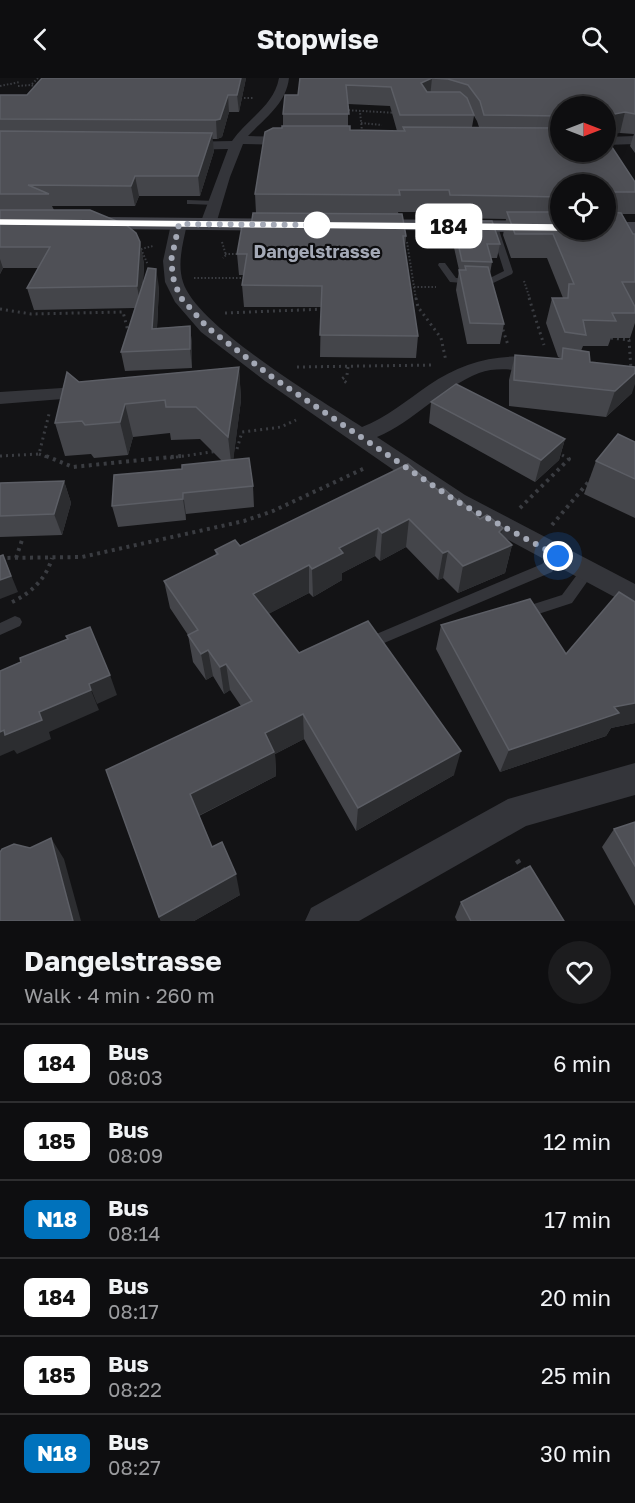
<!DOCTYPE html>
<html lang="en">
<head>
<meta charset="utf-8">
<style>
  :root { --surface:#0e0e10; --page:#1c1c1e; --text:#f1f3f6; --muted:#9b9c9f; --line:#2e2e30 }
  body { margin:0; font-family:"Golos Text",sans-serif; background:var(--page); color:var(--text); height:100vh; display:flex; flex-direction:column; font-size:22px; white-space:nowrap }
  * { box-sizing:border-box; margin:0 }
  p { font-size:20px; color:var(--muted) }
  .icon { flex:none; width:33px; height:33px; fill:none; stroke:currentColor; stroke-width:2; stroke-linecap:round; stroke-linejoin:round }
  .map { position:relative; height:843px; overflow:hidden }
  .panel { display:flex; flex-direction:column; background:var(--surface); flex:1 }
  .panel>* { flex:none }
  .badge { padding:0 12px; border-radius:9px; font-size:21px; line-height:39px }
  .needle { width:39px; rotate:90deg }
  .buttons { position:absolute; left:550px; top:18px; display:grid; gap:12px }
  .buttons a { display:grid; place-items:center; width:66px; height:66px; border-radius:50%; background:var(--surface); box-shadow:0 3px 15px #0003,0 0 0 2px var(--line); font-size:30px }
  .you { position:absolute; width:30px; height:30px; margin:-15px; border:4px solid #fff; border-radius:50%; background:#1a73e8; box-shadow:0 0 0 9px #1a73e833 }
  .map>.badge { position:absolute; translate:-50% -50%; box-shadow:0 0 0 3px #fff }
  .round { display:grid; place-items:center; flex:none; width:63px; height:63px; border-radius:32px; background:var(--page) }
  .overview { display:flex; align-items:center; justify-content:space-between; height:102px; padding:0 24px }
  h1 { font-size:28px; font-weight:700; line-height:45px }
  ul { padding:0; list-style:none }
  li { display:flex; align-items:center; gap:18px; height:78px; padding:0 24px; border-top:2px solid var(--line) }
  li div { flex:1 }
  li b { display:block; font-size:22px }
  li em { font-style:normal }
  li .badge { min-width:66px; font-weight:700; text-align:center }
  header { display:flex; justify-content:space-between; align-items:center; height:78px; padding:0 24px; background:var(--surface); font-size:27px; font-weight:700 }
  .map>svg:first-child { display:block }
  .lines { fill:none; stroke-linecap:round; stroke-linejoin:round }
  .path-far3 { stroke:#3a3c41; stroke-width:2; stroke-dasharray:1.5 2; stroke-linecap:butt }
  .path-far2 { stroke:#3a3c41; stroke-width:3; stroke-dasharray:2 4; stroke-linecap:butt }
  .path-far1 { stroke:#3a3c41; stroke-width:4; stroke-dasharray:3 4.5; stroke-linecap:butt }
  .path { stroke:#3a3c41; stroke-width:5; stroke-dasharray:4 6; stroke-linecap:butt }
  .service { fill:#34353a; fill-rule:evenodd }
  .minor { fill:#34353a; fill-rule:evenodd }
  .secondary { fill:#42434a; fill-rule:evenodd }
  .wall { fill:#44454a; fill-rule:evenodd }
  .shaded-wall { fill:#2c2d30 }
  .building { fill:#4f5056; stroke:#5c5e65; stroke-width:1.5 }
  .line { fill:#fff; stroke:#fff; stroke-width:1.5 }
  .walk { stroke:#a4a9b6; stroke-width:6; stroke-dasharray:0 10.8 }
  .stop-dot { fill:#fff; stroke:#fff; stroke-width:3 }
  .labels { text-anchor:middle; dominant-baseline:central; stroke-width:4.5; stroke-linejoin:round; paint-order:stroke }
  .far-stop-label { font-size:18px; font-weight:bold; fill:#a4a9b6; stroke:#0e0e10 }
</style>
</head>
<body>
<header><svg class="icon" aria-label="back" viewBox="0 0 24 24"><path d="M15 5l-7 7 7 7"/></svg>Stopwise<svg class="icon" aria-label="search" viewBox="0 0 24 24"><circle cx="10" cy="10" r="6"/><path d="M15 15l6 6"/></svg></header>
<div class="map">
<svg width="635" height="843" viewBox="0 0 635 843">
  <rect width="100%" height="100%" fill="#131315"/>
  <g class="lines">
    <g class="path-far3">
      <path d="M38,0L31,7L38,10"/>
      <path d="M0,8L20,4"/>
      <path d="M18,8L31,7"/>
      <path d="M237,20H254"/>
      <path d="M345,32L397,35"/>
      <path d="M361,45L382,47"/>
      <path d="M358,55L362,53L360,34"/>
      <path d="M222,164L226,177L223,180"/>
      <path d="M407,164L414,209H436"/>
      <path d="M138,169L141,171L153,168"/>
      <path d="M141,171L148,187"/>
      <path d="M225,176H242"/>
      <path d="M194,200H247"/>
      <path d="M524,203L530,221"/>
      <path d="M414,209L416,221"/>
    </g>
    <g class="path-far2">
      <path d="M416,220L418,229L441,260L446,283"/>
      <path d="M529,220L544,267"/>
      <path d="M0,231L31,236L123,234L129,257"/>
      <path d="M225,235L326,231"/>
      <path d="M501,246L508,267"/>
      <path d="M611,260L629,262L631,291"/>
      <path d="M297,289L434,287"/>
      <path d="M348,289L347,297L342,301L348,306"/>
      <path d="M231,371H237L242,354L281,349L296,342"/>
      <path d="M557,374L567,380"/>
      <path d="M39,376L49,380"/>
      <path d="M0,378L39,376L49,336"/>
      <path d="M170,380L218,373"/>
    </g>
    <g class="path-far1">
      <path d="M46,378L73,389L181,378"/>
      <path d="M520,430L569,381L565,378"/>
      <path d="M552,447L591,401"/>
      <path d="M0,480L82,479L244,443L273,433L365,390"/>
      <path d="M16,480L22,462"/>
      <path d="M12,524C31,515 46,501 52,480"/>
    </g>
    <path class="path" d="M517,782L525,794"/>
    <g class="service">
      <path d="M187,122L215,123L219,125L215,127L190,126H187Z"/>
      <path d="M491,147L498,149L513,194L512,196L489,207L450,204L438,187L439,185H445L456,200L488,201L504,193L490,149Z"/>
      <path d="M558,473L563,475L564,478L552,494L384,565L379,567L374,565L372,561L374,557L542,486L553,475Z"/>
      <path d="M587,489L592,490L594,494L572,525L520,542L515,540L513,536L515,532L562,517L582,490Z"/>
      <path d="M15,538L20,540L22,544L20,548L0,557V545Z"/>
    </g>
    <g class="minor">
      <path d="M279,0H289C286,26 265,40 248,58L296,59L302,63L296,67L243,66L230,99L216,146L213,149H203L200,146L228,71L182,72L176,68L182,64L232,63C247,41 274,28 279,0Z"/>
      <path d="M635,58V66L606,67V59Z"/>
      <path d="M179,141L187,146C183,165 177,185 183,204C196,248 321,322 362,349C386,340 407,322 429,307C465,282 508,272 552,283L555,287L552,291C528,297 503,286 479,295C441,310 414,344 377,359L465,417L635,506V530L447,429L265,303L201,254L175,224L165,204L163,183L171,146Z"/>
      <path d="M93,308L100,310L103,314L100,318L0,326V314Z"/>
      <path d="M635,685V717L526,748L359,843H305L311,830L508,721Z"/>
    </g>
    <g class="secondary">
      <path d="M0,138L295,141L302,143L306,147L302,151L295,153L0,150Z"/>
      <path d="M359,141L561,143V152H570L561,155L352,151L348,147L352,143Z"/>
      <path d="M606,144H635V156L598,155L596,152H606Z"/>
    </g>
  </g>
  <g class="wall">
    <path d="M42,0H246L239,34H229L222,59L217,61H212L214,73L200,118H139L135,128H52L54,132L140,164L144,186L143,205L159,209L157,250L190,248L192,267V290L125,293L121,274L135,230L34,232L27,210L38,190H3L0,196V17H27Z"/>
    <path d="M300,0H635V75L630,68L634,56L620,55L561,28V74L635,104V136H622L633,156H635V245L630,260H611L608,268H583L581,273L590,284L632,315L606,339L509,328V302L515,277L560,281V280L558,279L546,245L552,220H563L547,180H511L503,157L506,141L447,140L446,134H398L406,158L405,170L418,258L416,280L320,279L321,229H244L242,207L244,197H239L237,176L256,135L255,116L283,48V36L298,17ZM348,26L390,28L397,53L350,52L348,48ZM474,38L477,43L479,49H472ZM561,106H606V152H561Z"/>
    <path d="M453,143L500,166L497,180H491L492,184L490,196L504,246L500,266H467L456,212L459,192L451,156Z"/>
    <path d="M239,289L241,322L233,382L253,408L254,429L186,436V442L118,449L112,428L222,383L200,361L171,362L170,355L133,359L128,377L94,380L91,376L65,378L55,345L79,304Z"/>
    <path d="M431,324L565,361L559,382L535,404L429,345Z"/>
    <path d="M635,364V440L584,416L596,383Z"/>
    <path d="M64,403L71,425L62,457L0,459V405Z"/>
    <path d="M438,412L458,423L480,441L503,450L501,457L512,467L505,495L458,515L443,500L438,502L406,469L380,483L375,478L342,495V502L313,519L309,515L268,536L299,575L454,697L356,753L304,661L275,676L276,698L199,738L212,769L240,817L194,843H161L159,839L241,628L230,612L224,616L213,598L206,602L193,584L188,557L170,530L164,503L216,477L215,472L240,468Z"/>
    <path d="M635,524V645L611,650L606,658L500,694L436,571L441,547L566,576Z"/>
    <path d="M635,744V828L602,769L614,751Z"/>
    <path d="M461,824L564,843H457L455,839Z"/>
  </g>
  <g class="shaded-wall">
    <path d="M241,0H246L239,34L237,17Z"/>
    <path d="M432,0L430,19L421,5Z"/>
    <path d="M228,17L229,34L222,59L217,61L216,42Z"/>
    <path d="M625,34L620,55L606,57V47L609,37Z"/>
    <path d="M212,55L214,73L200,118L198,98Z"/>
    <path d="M135,98L139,118L135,128L131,108Z"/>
    <path d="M140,164L144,186L141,230L137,208Z"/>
    <path d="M0,181L3,190L0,196Z"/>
    <path d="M156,191L159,209L156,269L152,251Z"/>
    <path d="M190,248L192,267V290L190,271Z"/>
    <path d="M239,289L241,322L232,392L228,359Z"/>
    <path d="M635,295V306L632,315L606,339L615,313Z"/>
    <path d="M125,326L133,359L128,377L120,344Z"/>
    <path d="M565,361L559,382L535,404L541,382Z"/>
    <path d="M64,403L71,425L62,457L54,436Z"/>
    <path d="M183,415L186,436V442L183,421Z"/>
    <path d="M409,441L406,469L380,483L382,455Z"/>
    <path d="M378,450L375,478L342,495V502L313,519L312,491L339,470Z"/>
    <path d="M503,450L497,474L512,467L505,495L458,515L463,488Z"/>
    <path d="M448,473L443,500L438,502L443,475Z"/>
    <path d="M3,477L18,514L0,521V502Z"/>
    <path d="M309,487V515L255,543L253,516Z"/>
    <path d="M208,572L213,598L206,602L201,576Z"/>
    <path d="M226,586L230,612L224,616L220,589Z"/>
    <path d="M110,597L117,617L97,626L89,606Z"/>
    <path d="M91,612L99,632L49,654L51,661L17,676L14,672L0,678V654L39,634Z"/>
    <path d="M635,625V645L611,650L606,658L500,694L509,672L614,629Z"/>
    <path d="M303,636L304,661L275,676L276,698L196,739L190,716L265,655Z"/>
    <path d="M461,673L454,697L356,753L358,730Z"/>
    <path d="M51,760L64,781L81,843H73Z"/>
    <path d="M236,796L240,817L194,843H161L159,839Z"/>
  </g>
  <g class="building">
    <path d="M42,0H241L237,17H228L220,41L216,42L0,41V17H27Z"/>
    <path d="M300,0H432L421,5L427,14H460L467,20L474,37H400L391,9L346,7L349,36H283L285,17H298Z"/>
    <path d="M432,0H635V36L625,34L609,37V45L606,47V28H561V38L484,37L480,23L468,7L448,1Z"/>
    <path d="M282,48H350V52L405,53L403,49L561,50V74H606V60L635,104V114H608L612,119L610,127H606V106H561V119L450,117L449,112H399L400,117L255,116L265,54L273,50H282Z"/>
    <path d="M0,53L212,55L198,98H135L131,108L28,107L49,116H0Z"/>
    <path d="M0,132H90L126,147L136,155L140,164L137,208L27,210L50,169H0Z"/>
    <path d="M507,134H561V152H606V134L621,135L633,156H635V204H622L635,229V235H612L616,243L583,242L586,257L565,254L552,220H568L569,206H574L553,156H515Z"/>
    <path d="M253,135L402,136L406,158H403L418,258L320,257L322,208L242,207L247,176H237L242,148H251Z"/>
    <path d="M453,143H492L500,166H487L492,184L462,183Z"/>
    <path d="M465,188L488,189L504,246L470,245L459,192H466Z"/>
    <path d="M148,190L156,191L152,251L190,248V271L121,274Z"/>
    <path d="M563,270L589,274L590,284L635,289V295L615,313L514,302L515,277L562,281Z"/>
    <path d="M239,289L228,359L196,329H166L165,322L125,326L120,344L85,347L82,343L55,345L67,294L79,304Z"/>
    <path d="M456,306L565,361L541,382L431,324Z"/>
    <path d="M618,356L635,364V401L596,383Z"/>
    <path d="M249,380L253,408L183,415V421L112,428L114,397L182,391V387Z"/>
    <path d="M408,386L438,412L443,410L458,423L459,421L480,441L487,437L503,450L499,454L512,467L463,488L448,473L443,475L409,441L382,455L378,450L339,470L343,475L312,491L309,487L253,516L299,575L368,543L461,673L358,730L303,636L265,655L274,674L190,716L212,769L222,764L236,796L159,839L106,692L252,623L226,586L220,589L208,572L201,576L188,557L198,552L164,503L218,476L215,472L235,462L240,468Z"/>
    <path d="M64,403L54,436L0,438V405Z"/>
    <path d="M3,477L11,498L0,502V478Z"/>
    <path d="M619,514L635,524V625L614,629L619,635L509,672L441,547L530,521L566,576Z"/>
    <path d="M90,549L110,597L89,606L91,612L39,634L42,642L5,657L4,652L0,654V593L21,584L20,580L68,561L66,558Z"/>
    <path d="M635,744V788L614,751Z"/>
    <path d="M51,760L73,843H0V774L2,771L14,766L30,770Z"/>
    <path d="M530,788L564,843H471L461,824Z"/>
  </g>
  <path class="line" d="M0,142L561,147L565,149L561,152L0,146Z"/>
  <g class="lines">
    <path class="walk" d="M317,147L179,146L171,183L174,204L181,220L208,250L272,299L456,423L558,478"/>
  </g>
  <circle class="stop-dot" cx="317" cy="147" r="12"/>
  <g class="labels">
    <g class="far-stop-label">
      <text x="317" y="173">Dangelstrasse</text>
    </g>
  </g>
</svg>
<div class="buttons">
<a><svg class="needle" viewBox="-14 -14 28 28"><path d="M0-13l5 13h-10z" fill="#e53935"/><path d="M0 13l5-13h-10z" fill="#9b9c9f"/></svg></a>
<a><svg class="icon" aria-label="locate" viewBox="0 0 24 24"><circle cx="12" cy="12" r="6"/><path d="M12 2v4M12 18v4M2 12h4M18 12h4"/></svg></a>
</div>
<div class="you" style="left:558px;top:478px"></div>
<b class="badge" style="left:449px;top:148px;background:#fff;color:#111">184</b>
</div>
<section class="panel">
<div class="overview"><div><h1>Dangelstrasse</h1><p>Walk · 4 min · 260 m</p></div><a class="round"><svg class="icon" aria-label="heart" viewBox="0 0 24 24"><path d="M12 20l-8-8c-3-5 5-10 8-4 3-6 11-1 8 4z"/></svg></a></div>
<ul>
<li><span class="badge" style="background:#fff;color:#111">184</span><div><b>Bus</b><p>08:03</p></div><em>6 min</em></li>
<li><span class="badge" style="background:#fff;color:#111">185</span><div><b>Bus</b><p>08:09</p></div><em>12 min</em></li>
<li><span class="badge" style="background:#0072bc;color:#fff">N18</span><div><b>Bus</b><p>08:14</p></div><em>17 min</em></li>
<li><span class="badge" style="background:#fff;color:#111">184</span><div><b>Bus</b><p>08:17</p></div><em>20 min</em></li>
<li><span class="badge" style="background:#fff;color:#111">185</span><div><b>Bus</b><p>08:22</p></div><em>25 min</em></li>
<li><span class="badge" style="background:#0072bc;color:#fff">N18</span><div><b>Bus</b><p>08:27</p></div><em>30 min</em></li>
</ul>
</section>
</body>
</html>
